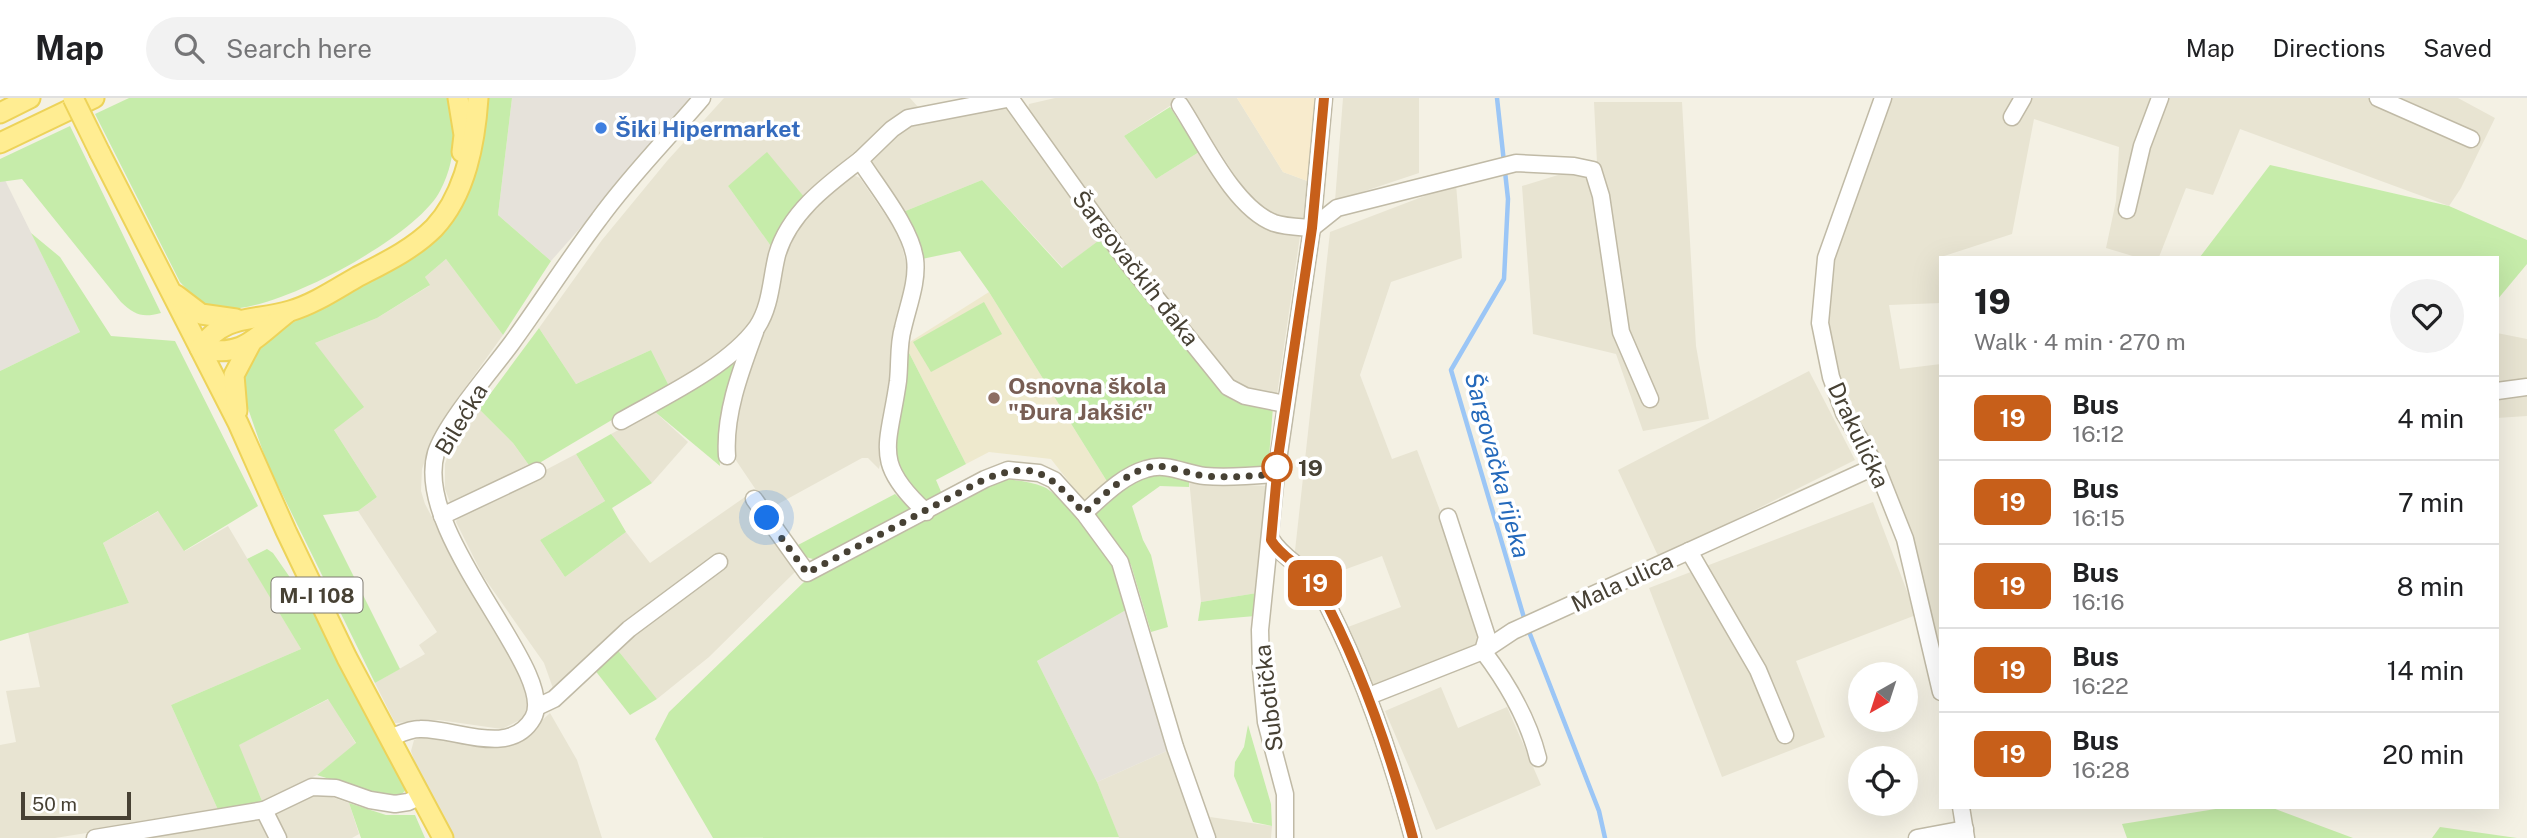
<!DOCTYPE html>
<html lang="en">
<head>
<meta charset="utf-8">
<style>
  :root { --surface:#fff; --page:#f2f2f2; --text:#202124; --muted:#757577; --line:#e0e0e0 }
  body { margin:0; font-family:"Public Sans",sans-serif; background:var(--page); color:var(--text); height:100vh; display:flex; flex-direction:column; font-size:26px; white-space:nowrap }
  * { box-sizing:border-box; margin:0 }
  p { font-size:23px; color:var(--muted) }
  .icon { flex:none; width:38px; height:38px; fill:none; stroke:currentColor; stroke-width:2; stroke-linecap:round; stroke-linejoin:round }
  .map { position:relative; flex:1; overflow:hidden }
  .panel { position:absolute; left:1939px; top:158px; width:560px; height:553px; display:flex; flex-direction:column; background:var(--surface); border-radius:0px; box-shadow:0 7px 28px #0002 }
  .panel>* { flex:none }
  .badge { padding:0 14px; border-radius:10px; font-size:24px; line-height:46px }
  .needle { width:46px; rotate:219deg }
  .controls { position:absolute; left:1848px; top:564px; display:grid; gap:14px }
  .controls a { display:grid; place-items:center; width:70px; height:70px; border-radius:50%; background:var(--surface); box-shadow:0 7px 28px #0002; font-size:35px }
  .scale { position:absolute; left:21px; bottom:18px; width:110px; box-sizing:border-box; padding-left:7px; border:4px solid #474134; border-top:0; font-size:19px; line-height:24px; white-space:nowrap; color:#474134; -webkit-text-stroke:5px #fff; paint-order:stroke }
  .you { position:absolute; width:35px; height:35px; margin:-18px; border:5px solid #fff; border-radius:50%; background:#1a73e8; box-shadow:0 0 0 10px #1a73e833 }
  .map>.badge { position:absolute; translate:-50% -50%; box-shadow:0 0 0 4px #fff }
  .round { display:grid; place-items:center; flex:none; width:74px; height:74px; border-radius:37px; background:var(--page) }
  .summary { display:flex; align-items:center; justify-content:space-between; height:119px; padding:0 35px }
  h1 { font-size:33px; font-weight:800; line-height:52px }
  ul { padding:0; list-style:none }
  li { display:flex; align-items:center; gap:21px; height:84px; padding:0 35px; border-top:2px solid var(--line) }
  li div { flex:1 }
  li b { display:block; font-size:26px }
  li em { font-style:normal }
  li .badge { min-width:77px; font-weight:700; text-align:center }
  header { display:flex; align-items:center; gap:42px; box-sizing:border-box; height:98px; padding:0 35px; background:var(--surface); border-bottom:2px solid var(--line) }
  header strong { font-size:33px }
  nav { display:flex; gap:38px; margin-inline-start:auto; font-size:24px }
  .search { width:490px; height:63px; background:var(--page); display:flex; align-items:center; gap:18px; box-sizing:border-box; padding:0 24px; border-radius:38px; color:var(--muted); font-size:26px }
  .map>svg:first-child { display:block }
  .residential { fill:#e8e4d2 }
  .commercial { fill:#f8ebcd }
  .industrial { fill:#e6e2da }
  .education { fill:#eee9cd }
  .green { fill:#c6ecaa }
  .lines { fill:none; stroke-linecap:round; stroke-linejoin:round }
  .stream { stroke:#9bc6f6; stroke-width:4.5 }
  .minor-casing { stroke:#c0baa6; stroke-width:19 }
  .major-casing { stroke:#edd359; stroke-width:23 }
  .minor { stroke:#fff; stroke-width:16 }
  .major { stroke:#ffed92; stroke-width:19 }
  .major-bridge-casing { stroke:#edd359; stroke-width:23; stroke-linecap:butt }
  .major-bridge { stroke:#ffed92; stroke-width:19 }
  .line-casing { stroke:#fff; stroke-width:16 }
  .line { stroke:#c75f1a; stroke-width:10 }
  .walk { stroke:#474134; stroke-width:7; stroke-dasharray:0 12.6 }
  .shop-dot { fill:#3f7fe0; stroke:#fff; stroke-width:2.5 }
  .education-dot { fill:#8d6e63; stroke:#fff; stroke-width:2.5 }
  .stop-dot { fill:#fff; stroke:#c75f1a; stroke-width:3.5 }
  .labels { text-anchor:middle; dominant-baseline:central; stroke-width:7; stroke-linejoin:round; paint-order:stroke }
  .shield { fill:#fff; stroke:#7e7a71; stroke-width:2 }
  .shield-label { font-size:21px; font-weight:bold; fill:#474134 }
  .shop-label { font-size:23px; font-weight:bold; fill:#366cbe; stroke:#fff; text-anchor:start }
  .street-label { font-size:23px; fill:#474134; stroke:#fff }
  .education-label { font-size:23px; font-weight:bold; fill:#785e54; stroke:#fff; text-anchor:start }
  .stop-label { font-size:23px; font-weight:bold; fill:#474134; stroke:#fff; text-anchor:start }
  .water-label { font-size:24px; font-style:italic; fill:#2469bb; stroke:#fff }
</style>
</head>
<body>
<header>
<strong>Map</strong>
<div class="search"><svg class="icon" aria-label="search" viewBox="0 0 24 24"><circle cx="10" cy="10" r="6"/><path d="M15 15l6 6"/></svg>Search here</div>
<nav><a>Map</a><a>Directions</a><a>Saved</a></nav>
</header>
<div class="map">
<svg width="2527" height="740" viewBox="0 0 2527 740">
  <rect width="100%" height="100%" fill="#f4f1e4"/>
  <g class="residential">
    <path d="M724,0H910L918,9L901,15L805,100L740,79L728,88L773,151L755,222L721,253L669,288L651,252L576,286L539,230L602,142L667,63Z"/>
    <path d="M1055,0H1182L1124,38L1156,81L1199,54L1236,109L1267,131L1300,138L1277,297L1237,288L1128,155L1028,11L1029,6Z"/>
    <path d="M1185,0H1237L1283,74L1310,84L1304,123L1266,115L1248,98Z"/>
    <path d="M1343,0H1419V75L1335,103Z"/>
    <path d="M1880,0H2458L2495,20L2461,90L2449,108L2240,31L2213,97L2186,90L2159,159H2136L2106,150L2116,103L2119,49L2034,21L2012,136L1941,159V205L1889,207L1900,271L1941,266V593L1905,441L1844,315L1822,200Z"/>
    <path d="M1594,4H1682L1696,248L1709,321L1643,333L1616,256L1533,236L1522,88L1597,65Z"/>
    <path d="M1010,9L1102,140L1063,170L982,82L903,114L870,64L873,59L910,25Z"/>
    <path d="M851,76L860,80L899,137L908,173L881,328L882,358L879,371L868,360H862L769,411L731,355L743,283L790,142L819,104Z"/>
    <path d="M1456,86L1462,160L1391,184L1360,277L1392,361L1417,352L1491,547L1372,592L1348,529L1401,509L1382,458L1319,481L1294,462L1330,134Z"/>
    <path d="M446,161L503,237L447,315L431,344L422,371L421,393L425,406L487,522L524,583L529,608L527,615L522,621L502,631L439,622L395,625L375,585L425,556L419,547L437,534L358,413L377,399L334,332L315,245L377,220L429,188L425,179Z"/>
    <path d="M2497,235L2527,241V318L2497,320Z"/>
    <path d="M1809,273L1855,362L1659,460L1618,372Z"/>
    <path d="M479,311L513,345L531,370L451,407L445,391V366L448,357Z"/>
    <path d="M654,313L688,344L652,385L611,336Z"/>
    <path d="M576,356L605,403L540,442L565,479L626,434L650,465L745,399L796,473L709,559L657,601L616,550L554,593L544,565L483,478L456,424L458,418Z"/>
    <path d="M1189,381L1209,385L1267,388L1257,495L1201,504Z"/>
    <path d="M1873,404L1916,517L1796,563L1825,639L1722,679L1649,490Z"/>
    <path d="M159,413L185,453L228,428L301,551L171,607L219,714L55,740H0V647L16,644L6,593L40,589L28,534L129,505L103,445Z"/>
    <path d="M1441,589L1458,630L1507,609L1541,687L1436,732L1385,613Z"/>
    <path d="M329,601L356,646L317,677L262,703L238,647Z"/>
    <path d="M550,615L577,662L602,740H453L415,665L411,653L414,642L424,638L442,639L488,649L509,646L520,643Z"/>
    <path d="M1169,652L1198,740H1119L1097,684Z"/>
    <path d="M312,695L323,696L349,705L359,736L352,740H284L271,714Z"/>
    <path d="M1210,719L1272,728L1271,740H1216Z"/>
    <path d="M260,720L269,740H137Z"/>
  </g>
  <path class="commercial" d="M1237,0H1319L1310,84L1283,74Z"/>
  <g class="industrial">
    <path d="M512,0H695L551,163L498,117Z"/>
    <path d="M5,82L80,234L0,273V84Z"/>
    <path d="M1126,512L1169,652L1097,684L1037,563Z"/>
  </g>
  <path class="education" d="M989,194L1108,385L1087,404L1084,403L1051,361L989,354L966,366L905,247Z"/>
  <g class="green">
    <path d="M129,0H450C456,33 456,63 440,93C417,139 264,223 214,210C199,206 190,195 180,184L95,16Z"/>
    <path d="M482,0H512L498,117L551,163L503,237L446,161L425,179L430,187L377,220L315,245L364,309L334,332L377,399L358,413L323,417L400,571L375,585L267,365L243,296L241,284L251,254L263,242L424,148L445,126Z"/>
    <path d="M1170,9L1199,54L1156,81L1124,38Z"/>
    <path d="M70,28L161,215C142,220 135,217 121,204L22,81L0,84V61Z"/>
    <path d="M767,54L805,100L773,151L728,88Z"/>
    <path d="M2270,67L2449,108L2527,142V166L2497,202V159H2200Z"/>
    <path d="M982,82L1062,170L1102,140L1137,189L1226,297L1234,303L1273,309L1268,372L1202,371L1166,363L1108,385L989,194L960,153L922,161L903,114Z"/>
    <path d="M31,135L60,159L111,238L175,243L258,408L184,453L158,413L103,445L129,505L0,543V273L80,234Z"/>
    <path d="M984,204L1002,236L931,274L913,244Z"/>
    <path d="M539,230L576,286L651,252L669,288L531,370L513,345L479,311Z"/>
    <path d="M905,247L966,366L936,382L942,396L927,405L909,391L897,370L894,337L905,295Z"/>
    <path d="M742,252C733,288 716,331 720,368L654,313Z"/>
    <path d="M611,336L652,385L612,410L626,434L565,479L540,442L605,403L576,356Z"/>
    <path d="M1148,376H1167L1189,381V389L1160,388L1132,408L1143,442L1151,457L1168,529L1151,534L1131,467L1094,418L1134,383Z"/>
    <path d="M1007,381C1019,383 1032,384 1044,389C1062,397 1107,456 1116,475C1121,486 1123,500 1126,512L1037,563L1097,684L1119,739L713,740L655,641L669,614L804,484L992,386Z"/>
    <path d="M895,396L913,413L816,462L806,459L798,447Z"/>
    <path d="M267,451L273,455L323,527L404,685L406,692C400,699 394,699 385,699L317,677L356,645L328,601L239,647L262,703L219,714L171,607L301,551L247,461Z"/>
    <path d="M1257,495L1255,518L1198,523L1201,504Z"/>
    <path d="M616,550L657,601L630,617L594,571Z"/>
    <path d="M1248,627L1271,706L1272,728L1253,724L1234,678L1235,664L1244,649Z"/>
    <path d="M349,705L386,717H415L425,740H361Z"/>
    <path d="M2228,709H2270L2353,740H2127L2122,726Z"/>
    <path d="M2440,729L2517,740H2432Z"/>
  </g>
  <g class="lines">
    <g class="stream">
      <path d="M1497,0L1508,101L1504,181L1451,272L1525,523"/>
      <path d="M1528,531L1599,713L1605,740"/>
    </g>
    <g class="minor-casing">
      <g id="minor">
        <path d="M1010,0L1128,165L1228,289L1245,298L1285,306"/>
        <path d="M1883,0L1826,160L1820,225L1831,279L1844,315L1876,368L1905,441L1941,594"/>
        <path d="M2378,0L2471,41"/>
        <path d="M1180,7C1203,42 1234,110 1274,125C1286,129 1300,129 1312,130L1337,110L1516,65L1574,68L1593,72L1601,98L1621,234L1650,301"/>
        <path d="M2012,19L2023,0"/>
        <path d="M2127,112L2142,48L2160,0"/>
        <path d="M2497,293L2527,289"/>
        <path d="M621,323C663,299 728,269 757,229C771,208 771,181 777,157C789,115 827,87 860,62"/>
        <path d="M727,358C724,316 741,272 755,234"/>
        <path d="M754,401L807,475L985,381L1008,372L1039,375L1054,382L1084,415L1120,464L1175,649L1207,740"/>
        <path d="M926,414C871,364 889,348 898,283C900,265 898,247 903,230C908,208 918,183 915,161C911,130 877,89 860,62L892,31L908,20L1012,0"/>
        <path d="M1084,415C1103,398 1122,378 1146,371C1167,364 1185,376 1205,378C1229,380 1252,378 1276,376"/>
        <path d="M442,418L537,373"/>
        <path d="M1448,419L1487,539L1483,553C1508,586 1528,620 1538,660"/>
        <path d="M1271,441C1283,462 1308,470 1319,491C1361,569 1390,654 1413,740"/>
        <path d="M1689,453L1758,572L1785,637"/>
        <path d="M1369,598L1483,553L1513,533L1876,368"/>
        <path d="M537,609L554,601L629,531L719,464"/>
        <path d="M390,640C400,636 409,631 420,631C456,630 510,660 533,620C559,574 412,437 436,355C445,326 491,273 511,246C541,205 568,162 599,121C630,78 668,40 702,0"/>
        <path d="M1961,709L1966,740"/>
        <path d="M264,712L278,740"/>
        <path d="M95,740L264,712L312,689L336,690L370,702L395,706L408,704L421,698"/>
        <path d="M1285,740V696L1266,624L1261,571L1260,532L1276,376L1312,130L1324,0"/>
        <path d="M1917,740L1965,731"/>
      </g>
    </g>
    <g class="major-casing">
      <g id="major">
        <path d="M458,0L464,37L462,54"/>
        <path d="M0,15L30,0"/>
        <path d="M0,45L94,0"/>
        <path d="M100,55L238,325L286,433L347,560L443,740"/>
        <path d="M176,197L201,216L236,221"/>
        <path d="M200,250C226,215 252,224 290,213C314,206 336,191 357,179C384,165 412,152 434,130C466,96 475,44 478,0"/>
        <path d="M200,250C242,261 256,239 287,215"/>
        <path d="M237,313L234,277L252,243"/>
      </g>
    </g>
    <use href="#minor" class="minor"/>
    <use href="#major" class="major"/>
    <g class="major-bridge-casing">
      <path id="major-bridge" d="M73,0L100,55"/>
    </g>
    <use href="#major-bridge" class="major-bridge"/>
  </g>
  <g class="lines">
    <g class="line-casing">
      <path id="line" d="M1324,0L1312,130L1279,353L1271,442C1283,462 1308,470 1319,491C1361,569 1390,654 1413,740"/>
    </g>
    <use href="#line" class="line"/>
    <path class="walk" d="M767,420L807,475L985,381C1037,361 1050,377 1084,415C1103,398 1122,378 1146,370C1167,364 1185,376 1205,378C1229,380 1252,378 1276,376L1277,369"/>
  </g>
  <circle class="shop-dot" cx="601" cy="30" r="7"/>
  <circle class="education-dot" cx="994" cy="300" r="7"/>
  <circle class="stop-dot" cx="1277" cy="369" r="14"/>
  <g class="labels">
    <rect class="shield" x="271.5" y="479.5" width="91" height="35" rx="5"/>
    <g class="shield-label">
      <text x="317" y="497">M-I 108</text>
    </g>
    <g class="shop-label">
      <text x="615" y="30">Šiki Hipermarket</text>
    </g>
    <g class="street-label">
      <text transform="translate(1136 170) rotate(52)">Šargovačkih đaka</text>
      <text transform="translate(461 321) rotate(-59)">Bilećka</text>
      <text transform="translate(1859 337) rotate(65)">Drakulićka</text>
      <text transform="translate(1622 484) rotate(-25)">Mala ulica</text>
      <text transform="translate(1268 600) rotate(-97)">Subotička</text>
    </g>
    <g class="education-label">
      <text x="1008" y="287">Osnovna škola<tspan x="1008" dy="26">"Đura Jakšić"</tspan></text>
    </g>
    <g class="stop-label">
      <text x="1298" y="369">19</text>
    </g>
    <g class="water-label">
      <text transform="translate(1498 367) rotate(75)">Šargovačka rijeka</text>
    </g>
  </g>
</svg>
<div class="controls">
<a><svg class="needle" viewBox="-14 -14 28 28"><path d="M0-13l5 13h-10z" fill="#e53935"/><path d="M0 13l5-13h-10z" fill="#757577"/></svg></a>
<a><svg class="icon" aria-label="locate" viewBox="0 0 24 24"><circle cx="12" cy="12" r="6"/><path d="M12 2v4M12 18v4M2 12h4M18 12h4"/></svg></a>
</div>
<div class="scale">50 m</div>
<div class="you" style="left:767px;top:420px"></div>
<b class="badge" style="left:1315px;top:485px;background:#c75f1a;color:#fff">19</b>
<section class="panel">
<div class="summary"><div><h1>19</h1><p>Walk · 4 min · 270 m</p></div><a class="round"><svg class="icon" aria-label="heart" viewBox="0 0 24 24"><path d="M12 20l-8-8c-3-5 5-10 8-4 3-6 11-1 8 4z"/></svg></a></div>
<ul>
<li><span class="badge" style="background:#c75f1a;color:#fff">19</span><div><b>Bus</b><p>16:12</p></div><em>4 min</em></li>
<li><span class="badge" style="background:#c75f1a;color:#fff">19</span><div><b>Bus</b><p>16:15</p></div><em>7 min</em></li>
<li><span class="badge" style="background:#c75f1a;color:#fff">19</span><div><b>Bus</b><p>16:16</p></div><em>8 min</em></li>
<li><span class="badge" style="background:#c75f1a;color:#fff">19</span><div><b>Bus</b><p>16:22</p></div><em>14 min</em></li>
<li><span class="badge" style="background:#c75f1a;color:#fff">19</span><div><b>Bus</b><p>16:28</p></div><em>20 min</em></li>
</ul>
</section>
</div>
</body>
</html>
